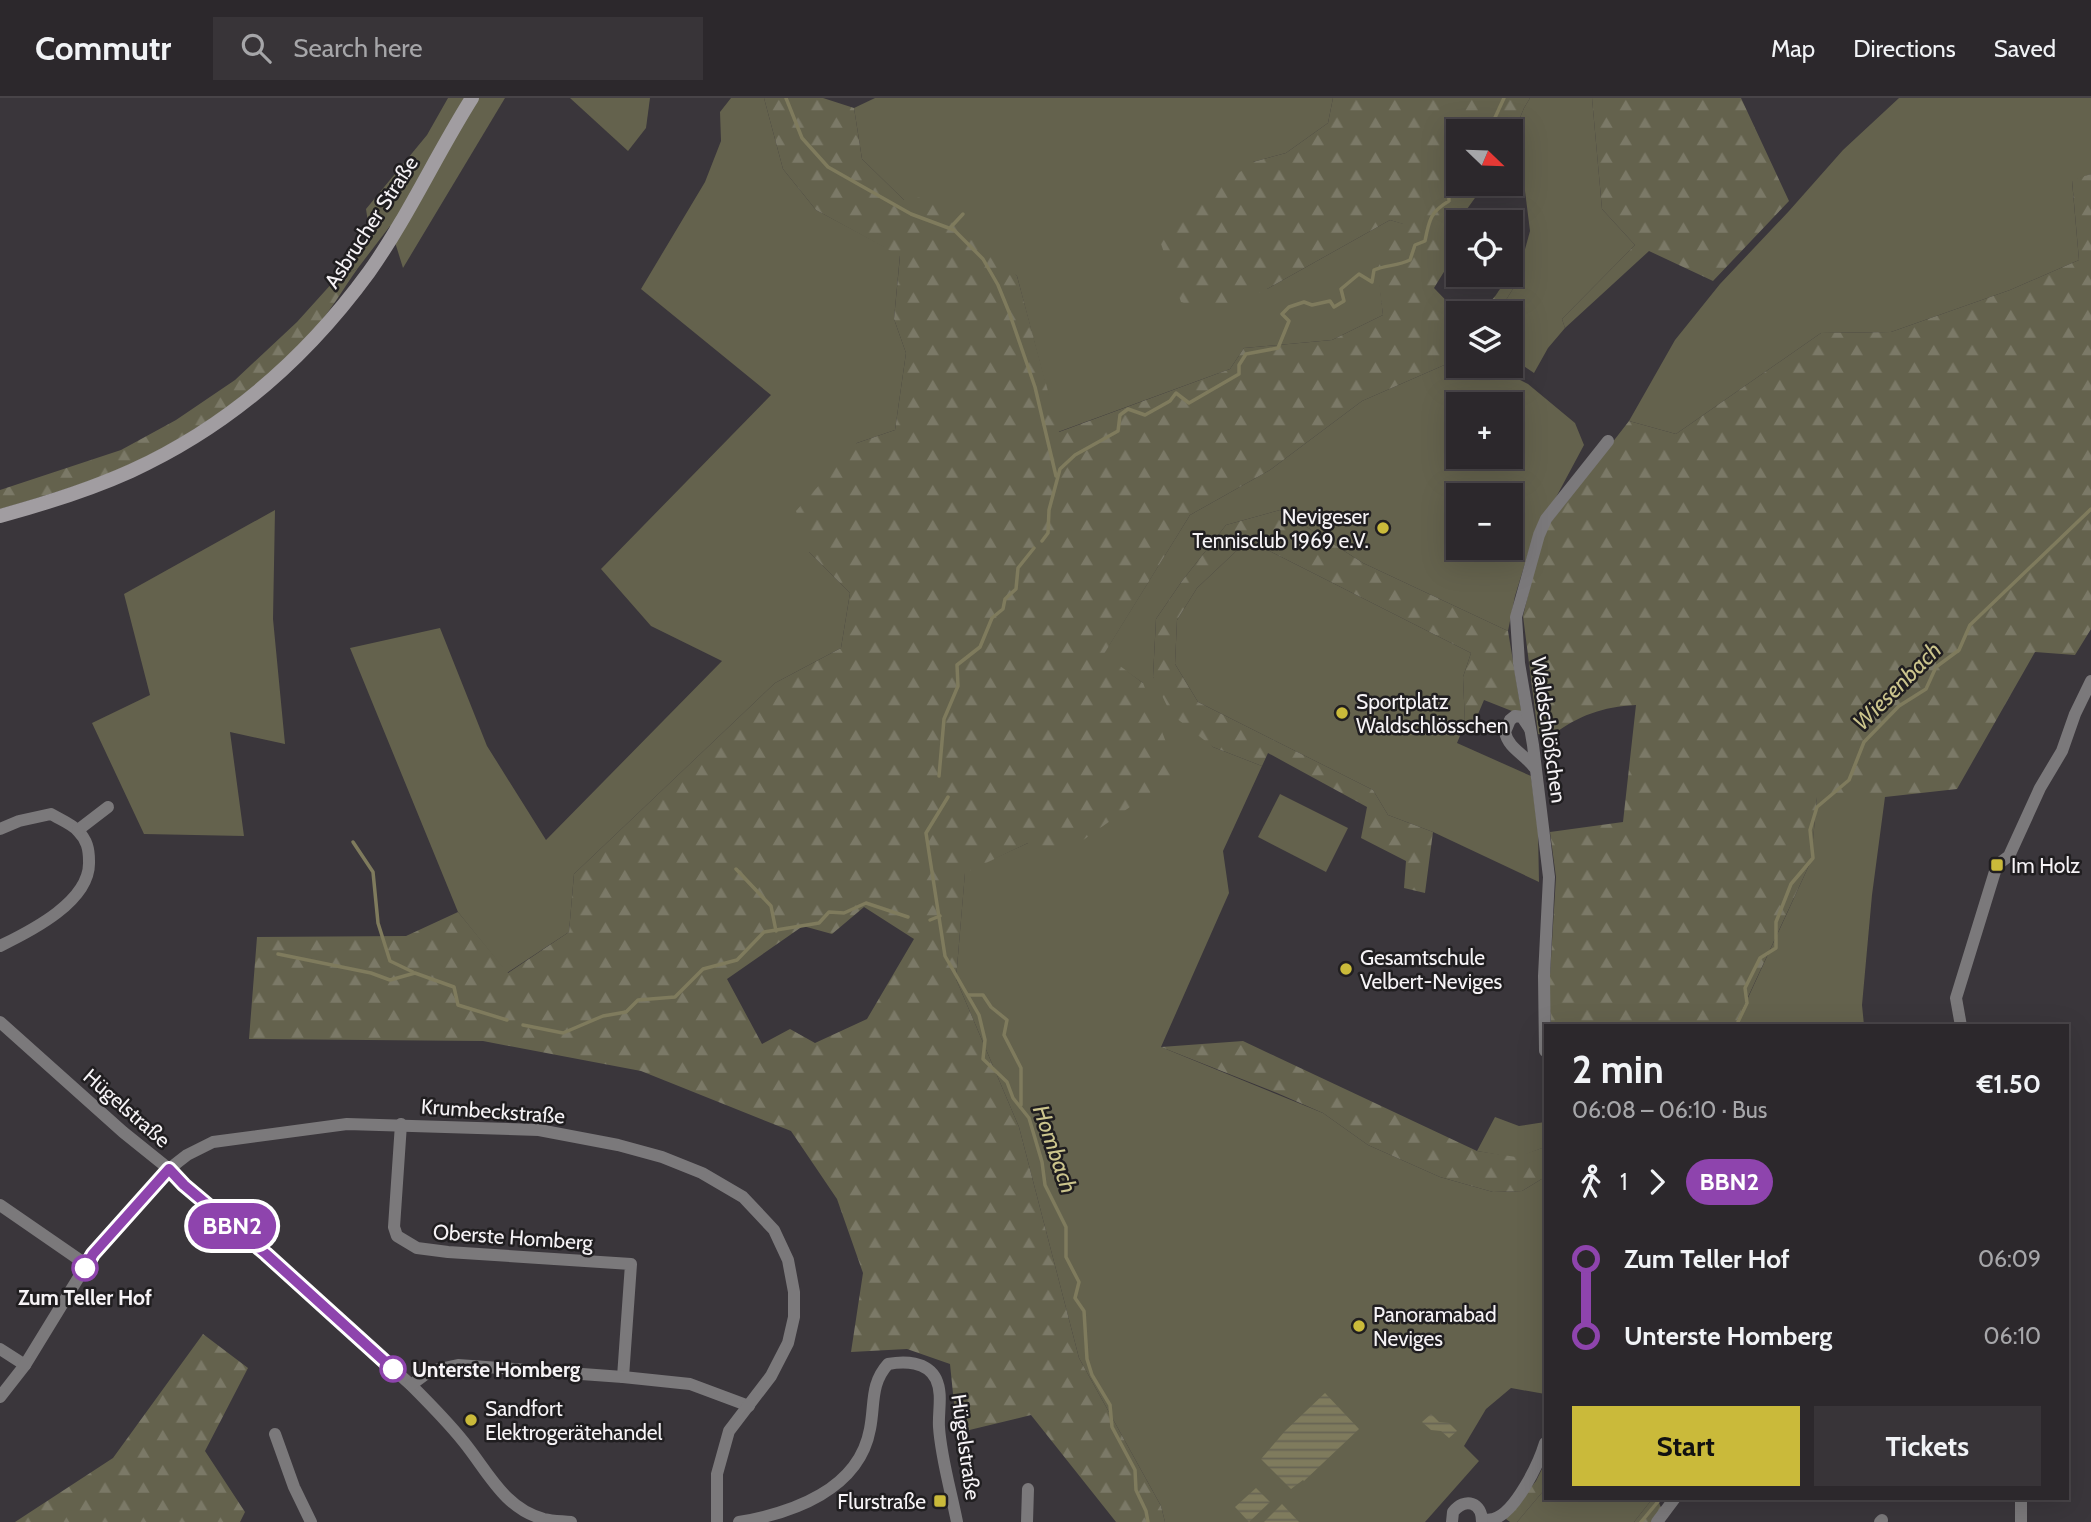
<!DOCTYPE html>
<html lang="en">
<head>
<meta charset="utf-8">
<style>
  :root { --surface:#2c282c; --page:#383438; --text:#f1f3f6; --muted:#a6a6a9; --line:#484448; --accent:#caba3a }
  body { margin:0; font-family:Cabin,sans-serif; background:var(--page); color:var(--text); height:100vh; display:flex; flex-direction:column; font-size:26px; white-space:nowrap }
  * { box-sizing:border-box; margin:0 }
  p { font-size:23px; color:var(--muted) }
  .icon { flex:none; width:38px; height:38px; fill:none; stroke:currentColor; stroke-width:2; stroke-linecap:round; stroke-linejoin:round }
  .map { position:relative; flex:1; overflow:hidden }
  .drawer { position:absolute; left:1544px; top:926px; width:525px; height:476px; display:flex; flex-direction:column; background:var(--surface); border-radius:0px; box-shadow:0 7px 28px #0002,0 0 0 2px var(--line) }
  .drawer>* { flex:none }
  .badge { padding:0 14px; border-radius:23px; font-size:24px; line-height:46px }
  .needle { width:46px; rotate:113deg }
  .controls { position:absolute; left:1446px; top:21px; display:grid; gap:14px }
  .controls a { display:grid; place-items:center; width:77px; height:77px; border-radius:0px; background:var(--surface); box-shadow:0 7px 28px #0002,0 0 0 2px var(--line); font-size:35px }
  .map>.badge { position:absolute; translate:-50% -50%; box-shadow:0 0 0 4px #fff }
  .legs { display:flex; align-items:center; gap:10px; height:77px; padding:0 28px; font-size:23px }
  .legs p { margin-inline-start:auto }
  .overview { display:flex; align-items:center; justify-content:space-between; height:119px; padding:0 28px }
  h1 { font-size:38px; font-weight:700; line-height:52px }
  .cta { display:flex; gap:14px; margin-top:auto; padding:14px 28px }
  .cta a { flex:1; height:80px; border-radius:0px; background:var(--accent); color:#111; font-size:28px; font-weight:700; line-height:80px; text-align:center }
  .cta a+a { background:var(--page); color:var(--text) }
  ul { padding:0 28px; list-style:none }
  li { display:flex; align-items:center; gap:24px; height:77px; font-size:26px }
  li i { display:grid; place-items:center; width:10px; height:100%; margin:0 9px; background:currentColor }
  li i::after { content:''; width:18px; height:18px; margin:-9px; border:5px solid; border-radius:50%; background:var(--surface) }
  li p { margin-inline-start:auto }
  li:first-child i { background:linear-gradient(#0000 50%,currentColor 0) }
  li:last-child i { background:linear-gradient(currentColor 50%,#0000 0) }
  header { display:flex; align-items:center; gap:42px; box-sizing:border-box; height:98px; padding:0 35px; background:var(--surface); border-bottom:2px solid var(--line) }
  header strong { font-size:33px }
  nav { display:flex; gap:38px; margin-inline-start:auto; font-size:24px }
  .search { width:490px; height:63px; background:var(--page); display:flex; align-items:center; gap:18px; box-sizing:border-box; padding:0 24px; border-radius:0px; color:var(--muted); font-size:26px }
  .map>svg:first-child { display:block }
  .grass { fill:#64624d; fill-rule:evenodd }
  .forest { fill:url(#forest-firs); fill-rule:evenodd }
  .water { fill:url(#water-rules) }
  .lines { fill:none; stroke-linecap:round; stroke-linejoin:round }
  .stream { stroke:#7f7b5d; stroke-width:3.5 }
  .street { stroke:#7b797b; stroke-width:12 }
  .secondary { stroke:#a19da1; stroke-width:14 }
  .line-1-casing { stroke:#fff; stroke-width:16 }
  .line-1 { stroke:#8e44ad; stroke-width:10 }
  .poi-dot { fill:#caba3a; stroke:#201e20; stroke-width:2.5 }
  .stop-1-dot { fill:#fff; stroke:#8e44ad; stroke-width:3.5 }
  .labels { text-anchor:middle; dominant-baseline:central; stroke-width:5; stroke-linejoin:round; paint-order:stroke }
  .street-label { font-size:21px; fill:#f6f3f6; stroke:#201e20 }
  .poi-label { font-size:21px; fill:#f6f3f6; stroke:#201e20; text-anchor:start }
  .stop-label { font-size:21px; font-weight:bold; fill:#f6f3f6; stroke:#201e20 }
  .water-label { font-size:23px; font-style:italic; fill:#ccc58d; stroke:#201e20 }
</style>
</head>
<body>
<header>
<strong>Commutr</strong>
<div class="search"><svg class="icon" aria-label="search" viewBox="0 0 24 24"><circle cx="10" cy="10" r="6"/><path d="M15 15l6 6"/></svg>Search here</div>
<nav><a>Map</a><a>Directions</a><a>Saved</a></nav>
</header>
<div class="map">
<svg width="2091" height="1424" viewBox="0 0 2091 1424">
  <defs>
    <pattern id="forest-firs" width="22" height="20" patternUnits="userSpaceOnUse" patternTransform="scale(1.75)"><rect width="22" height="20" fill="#64624d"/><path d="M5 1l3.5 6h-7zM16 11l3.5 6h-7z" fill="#7b7967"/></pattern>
    <pattern id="water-rules" width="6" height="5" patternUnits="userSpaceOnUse" patternTransform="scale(1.75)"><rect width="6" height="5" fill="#7f7b5d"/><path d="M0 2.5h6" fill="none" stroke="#676454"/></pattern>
  </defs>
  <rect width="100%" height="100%" fill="#3a363b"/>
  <g class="grass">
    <path d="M448,0H505L403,170L390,128L358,170L334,183L370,138L366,111L427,37Z"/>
    <path d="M570,0H650L646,30L628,53Z"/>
    <path d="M731,0H764L783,71L816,112L900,157L894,221L906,255L895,332L857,345L809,454L850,495L841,550L775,585L574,776L569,834L507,875L458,814L350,550L440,530L487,648L546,742L722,563L651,528L601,471L771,297L641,191L705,84L721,43L720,14Z"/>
    <path d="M875,0H1333L1328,25L1286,55L1253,64L1267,191L1390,122L1404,126L1378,171L1383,217L1332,242L1244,250L1230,271L1058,334L1017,178L904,102L862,61L854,10Z"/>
    <path d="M1530,0H1592L1602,111L1635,147L1562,221L1565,230L1548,250L1534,275L1510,259V215H1498L1522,176L1524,155L1530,133L1524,85L1510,67V44L1524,10Z"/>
    <path d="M1899,0H2091V76L2072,83L2079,162L2010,192L1891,234L1821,235L1676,336L1629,323L1675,242L1720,186L1789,113L1843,52Z"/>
    <path d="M1458,261V268H1493L1528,286L1575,325L1584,347L1531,446L1515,498L1508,533L1363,465L1280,412L1226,427L1182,483L1156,521L1153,579L1213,649L1262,668L1223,753L1229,795L1161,949L1323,1015L1368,1047L1440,1079L1493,1094L1522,1093L1545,1079V1296L1511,1290L1486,1311L1464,1348L1479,1363L1425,1424H1165L1161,1408L1079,1260L1019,1029L956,881L965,774L1028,745L1143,585L1103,557L1190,417L1270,372L1362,303ZM1458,306H1510V359H1458ZM1458,397H1510V450H1458Z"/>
    <path d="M275,412L273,521L285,646L230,634L244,738L144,736L92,625L150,597L124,496Z"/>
    <path d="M1248,442L1471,555L1463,579L1465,626L1457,645L1531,678L1538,733L1539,784L1433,734L1388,717L1373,692L1198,604L1175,566L1177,522L1197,490Z"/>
    <path d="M1280,696L1348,730L1326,774L1258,739Z"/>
    <path d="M1817,699H1885L1872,797L1862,907L1864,927L1735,928L1811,763Z"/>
    <path d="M1495,1019L1519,1028L1545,1024V1049L1516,1060L1477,1053Z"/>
    <path d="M1545,1391V1400H1653L1634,1424H1517Z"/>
  </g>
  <g class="forest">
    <path d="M764,0H823L854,10L862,61L904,102L929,98L1017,178L1059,334L1230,271L1244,250L1332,242L1383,217L1377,171L1403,126L1390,122L1267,191L1214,216L1181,204L1158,137L1253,64L1286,55L1328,25L1333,0H1530L1524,10L1510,44V33H1458V86H1485L1467,111L1471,124H1458V151L1434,190L1458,215V261L1362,303L1270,372L1190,417L1104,556L1143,585L1178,675L1062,757L1028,745L965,775L956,881L1019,1029L1079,1260L1161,1408L1165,1424H1116L1031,1317L957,1335L950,1266L907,1251L851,1254L863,1175L837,1101L791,1033L641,973L483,943L249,941L257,839L406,838L458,814L508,875L569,834L574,776L775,585L841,550L850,495L809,454L796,413L857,345L895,332L906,255L894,221L900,158L816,112L783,71ZM864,809L914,841L867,921L815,945L790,931L762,946L727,881L803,828L832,836Z"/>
    <path d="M1592,0H1741L1789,103L1713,183L1649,153L1565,230L1562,221L1635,147L1602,111Z"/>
    <path d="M2091,76V531L2075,557L2035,554L1957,691L1885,699H1817L1811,763L1735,927H1551L1549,893L1556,779L1550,734L1623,724L1636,607C1602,609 1579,617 1551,638L1538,636L1523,518L1541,443L1550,425L1629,323L1676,336L1821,235L1891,234L2010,192L2079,162L2072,82Z"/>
    <path d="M1524,155L1522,176L1498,215H1481L1496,197Z"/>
    <path d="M358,170C343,191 329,216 311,235C259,290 195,337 126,368C86,386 42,399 0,411V392L121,352L176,322L235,282L297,224L334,183Z"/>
    <path d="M1280,412L1363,465L1508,533L1522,617L1484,602L1473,628L1465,626L1463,579L1471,555L1248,442L1197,490L1177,522L1175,566L1198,604L1373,692L1388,717L1433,734L1425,795L1404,790L1406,763L1361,740L1367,709L1268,655L1262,668L1213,649L1171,616L1153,579L1156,521L1182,483L1226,427Z"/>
    <path d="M1243,943L1477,1053L1516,1059L1545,1049V1079L1522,1093L1493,1094L1440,1079L1368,1047L1323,1015L1277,995L1161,949Z"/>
    <path d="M203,1236L248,1270L205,1353L245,1414L240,1424H15L113,1360Z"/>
    <path d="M1545,1365V1391L1517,1424H1510L1506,1421L1536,1383Z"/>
    <path d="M1653,1400H1657L1662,1412L1652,1424H1634Z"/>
  </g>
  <g class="water">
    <path d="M1325,1295L1359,1331L1304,1383L1303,1382L1291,1391L1261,1361L1285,1333Z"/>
    <path d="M1431,1316L1439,1324L1449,1325L1457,1333L1449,1340L1441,1333L1431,1332L1422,1324Z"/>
    <path d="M1256,1390L1270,1404L1249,1424L1235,1409Z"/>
    <path d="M1282,1406L1299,1424H1264Z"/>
  </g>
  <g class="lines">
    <g class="stream">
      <path d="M786,0L802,40L828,69L911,116L954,132L983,161L998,187L1009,214L1035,289L1056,378"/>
      <path d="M1483,33L1493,24L1504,0"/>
      <path d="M950,130L963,116"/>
      <path d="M1042,443L1048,435L1049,412L1060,371L1075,357L1118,333L1120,317L1128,311L1145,317L1170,303L1176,295L1189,305L1239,276V267L1246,256L1278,250L1289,223L1282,216L1289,209L1304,204L1312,207L1330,203L1334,209L1344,203L1341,191L1359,176L1372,184L1374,172C1386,167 1398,168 1410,162L1415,147L1425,143C1429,123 1430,114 1449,103L1448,84L1451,61L1458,55"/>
      <path d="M939,678L944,621L958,588L957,567L980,549L992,520L1003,511L1005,501L1016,491L1018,470L1034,450"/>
      <path d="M948,699L926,735L945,858L979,917L985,942L983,961L1007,984L1013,1000L1029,1020L1042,1064L1045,1087L1066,1129V1159L1079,1184L1075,1200L1084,1213L1087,1261L1092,1277L1110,1307L1112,1329L1135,1372L1136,1392L1146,1413L1148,1424"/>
      <path d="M353,744L373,774L378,825L390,863L413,874"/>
      <path d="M736,771L771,808L776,833"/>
      <path d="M930,822L940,818"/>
      <path d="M278,856L371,875L390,882L415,875L454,889L458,907L507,922"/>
      <path d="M968,897H983L991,909L1007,922L1004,937L1021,970V1007"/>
      <path d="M523,927L563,935L603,918L626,914L638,902L675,899L703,871L737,862L764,834L819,825L829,814L844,815L866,805L908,819"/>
      <path d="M1736,928L1747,905L1745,890L1760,860L1776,850V824L1791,786L1813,760L1810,732L1817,709L1849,682L1864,644L1899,608L1926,591L1936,569L1959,552L1970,527L2091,411"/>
      <path d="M1641,1424L1661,1400"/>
    </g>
    <g class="street">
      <path d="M1530,631L1522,619L1515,618L1510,622L1505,634C1508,650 1524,656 1534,669"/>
      <path d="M0,731L19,723L51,716C59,721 72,726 78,733C87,742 89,751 89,763C91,803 31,833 0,848"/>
      <path d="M78,732L108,709"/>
      <path d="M0,924L123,1034L169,1071L184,1087L266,1156L411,1287C429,1305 447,1323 463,1343C487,1372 504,1411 544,1421C553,1423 562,1423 571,1424"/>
      <path d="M1961,928L1956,900L1997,767L2009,758L2040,690L2062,653L2075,616L2091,583"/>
      <path d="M1545,953L1544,878L1549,779L1533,647L1519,565L1516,519L1539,437L1546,421L1608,343"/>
      <path d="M401,1026L394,1129L397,1138L417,1150L448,1154L631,1166L623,1279"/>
      <path d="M0,1107L87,1167"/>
      <path d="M0,1251L25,1267"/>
      <path d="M411,1287L430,1273L458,1267L623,1279L690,1286L749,1308"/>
      <path d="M0,1299L25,1267L93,1156L169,1071L187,1057L213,1044L347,1026L539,1032L618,1047L662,1059L702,1075L743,1099L774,1132L788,1162L794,1194V1219L788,1245L771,1278L729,1333L717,1376V1424"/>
      <path d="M275,1336L294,1389L311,1424"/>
      <path d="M2021,1400V1424"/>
      <path d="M1482,1421C1486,1422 1490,1422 1493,1421C1515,1416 1539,1365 1545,1345"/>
      <path d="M739,1424C792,1415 859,1392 870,1331C875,1306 870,1286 888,1266C904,1263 927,1263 936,1281C943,1296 938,1313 939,1329C941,1360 951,1393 957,1424"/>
      <path d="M1027,1424L1028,1391"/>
      <path d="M1452,1424L1453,1414C1465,1399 1482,1404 1482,1424"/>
      <path d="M1657,1424L1675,1400"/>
      <path d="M1880,1424L1882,1422"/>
    </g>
    <path class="secondary" d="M0,418C44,406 89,392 131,373C227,329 307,259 369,174C408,119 436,57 472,0"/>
  </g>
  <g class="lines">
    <g class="line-1-casing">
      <path id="line-1" d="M85,1170L93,1156L169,1071L184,1087L266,1156L393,1271"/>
    </g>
    <use href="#line-1" class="line-1"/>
  </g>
  <g class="poi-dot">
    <circle cx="1383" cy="430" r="7"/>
    <circle cx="1342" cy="615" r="7"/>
    <rect x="1990" y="760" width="14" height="14" rx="3.5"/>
    <circle cx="1346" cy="871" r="7"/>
    <circle cx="1359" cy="1228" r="7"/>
    <circle cx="471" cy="1322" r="7"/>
    <rect x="933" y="1396" width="14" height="14" rx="3.5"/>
  </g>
  <g class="stop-1-dot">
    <circle cx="85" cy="1170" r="12"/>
    <circle cx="393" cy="1271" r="12"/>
  </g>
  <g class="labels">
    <g class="street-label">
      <text transform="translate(371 124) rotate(-57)">Asbrucher Straße</text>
      <text transform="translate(1549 632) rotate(82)">Waldschlößchen</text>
      <text transform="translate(127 1010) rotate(41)">Hügelstraße</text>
      <text transform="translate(493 1013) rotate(4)">Krumbeckstraße</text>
      <text transform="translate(513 1139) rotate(4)">Oberste Homberg</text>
      <text transform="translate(966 1349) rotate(82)">Hügelstraße</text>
    </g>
    <g class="poi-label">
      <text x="1369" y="418" text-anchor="end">Nevigeser<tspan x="1369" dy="24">Tennisclub 1969 e.V.</tspan></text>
      <text x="1356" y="603">Sportplatz<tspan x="1356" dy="24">Waldschlösschen</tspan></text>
      <text x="2011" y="767">Im Holz</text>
      <text x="1360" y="859">Gesamtschule<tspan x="1360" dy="24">Velbert-Neviges</tspan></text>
      <text x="1373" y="1216">Panoramabad<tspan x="1373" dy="24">Neviges</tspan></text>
      <text x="485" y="1310">Sandfort<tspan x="485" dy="24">Elektrogerätehandel</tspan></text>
      <text x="926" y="1403" text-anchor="end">Flurstraße</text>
    </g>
    <g class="stop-label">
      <text x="85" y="1199">Zum Teller Hof</text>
      <text x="412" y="1271" text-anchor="start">Unterste Homberg</text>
    </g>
    <g class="water-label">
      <text transform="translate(1897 588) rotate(-45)">Wiesenbach</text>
      <text transform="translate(1055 1051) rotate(71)">Hombach</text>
    </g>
  </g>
</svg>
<div class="controls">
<a><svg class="needle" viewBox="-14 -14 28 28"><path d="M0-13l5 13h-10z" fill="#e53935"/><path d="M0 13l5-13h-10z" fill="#a6a6a9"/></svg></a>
<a><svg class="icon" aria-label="locate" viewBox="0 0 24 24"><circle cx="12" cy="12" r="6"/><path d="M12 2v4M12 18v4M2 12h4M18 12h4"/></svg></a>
<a><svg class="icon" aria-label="layers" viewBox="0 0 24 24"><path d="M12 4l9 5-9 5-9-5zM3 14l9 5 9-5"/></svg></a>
<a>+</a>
<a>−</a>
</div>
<b class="badge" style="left:232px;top:1128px;background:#8e44ad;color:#fff">BBN2</b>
<section class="drawer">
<div class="overview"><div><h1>2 min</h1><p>06:08 – 06:10 · Bus</p></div><b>€1.50</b></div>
<div class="legs"><svg class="icon" aria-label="walk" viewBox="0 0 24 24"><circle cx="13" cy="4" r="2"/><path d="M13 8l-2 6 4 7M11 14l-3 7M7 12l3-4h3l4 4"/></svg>1<svg class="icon" aria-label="forward" viewBox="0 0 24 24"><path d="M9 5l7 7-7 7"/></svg><b class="badge" style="background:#8e44ad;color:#fff">BBN2</b></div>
<ul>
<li><i style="color:#8e44ad"></i><b>Zum Teller Hof</b><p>06:09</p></li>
<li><i style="color:#8e44ad"></i><b>Unterste Homberg</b><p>06:10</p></li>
</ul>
<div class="cta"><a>Start</a><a>Tickets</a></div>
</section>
</div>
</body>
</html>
